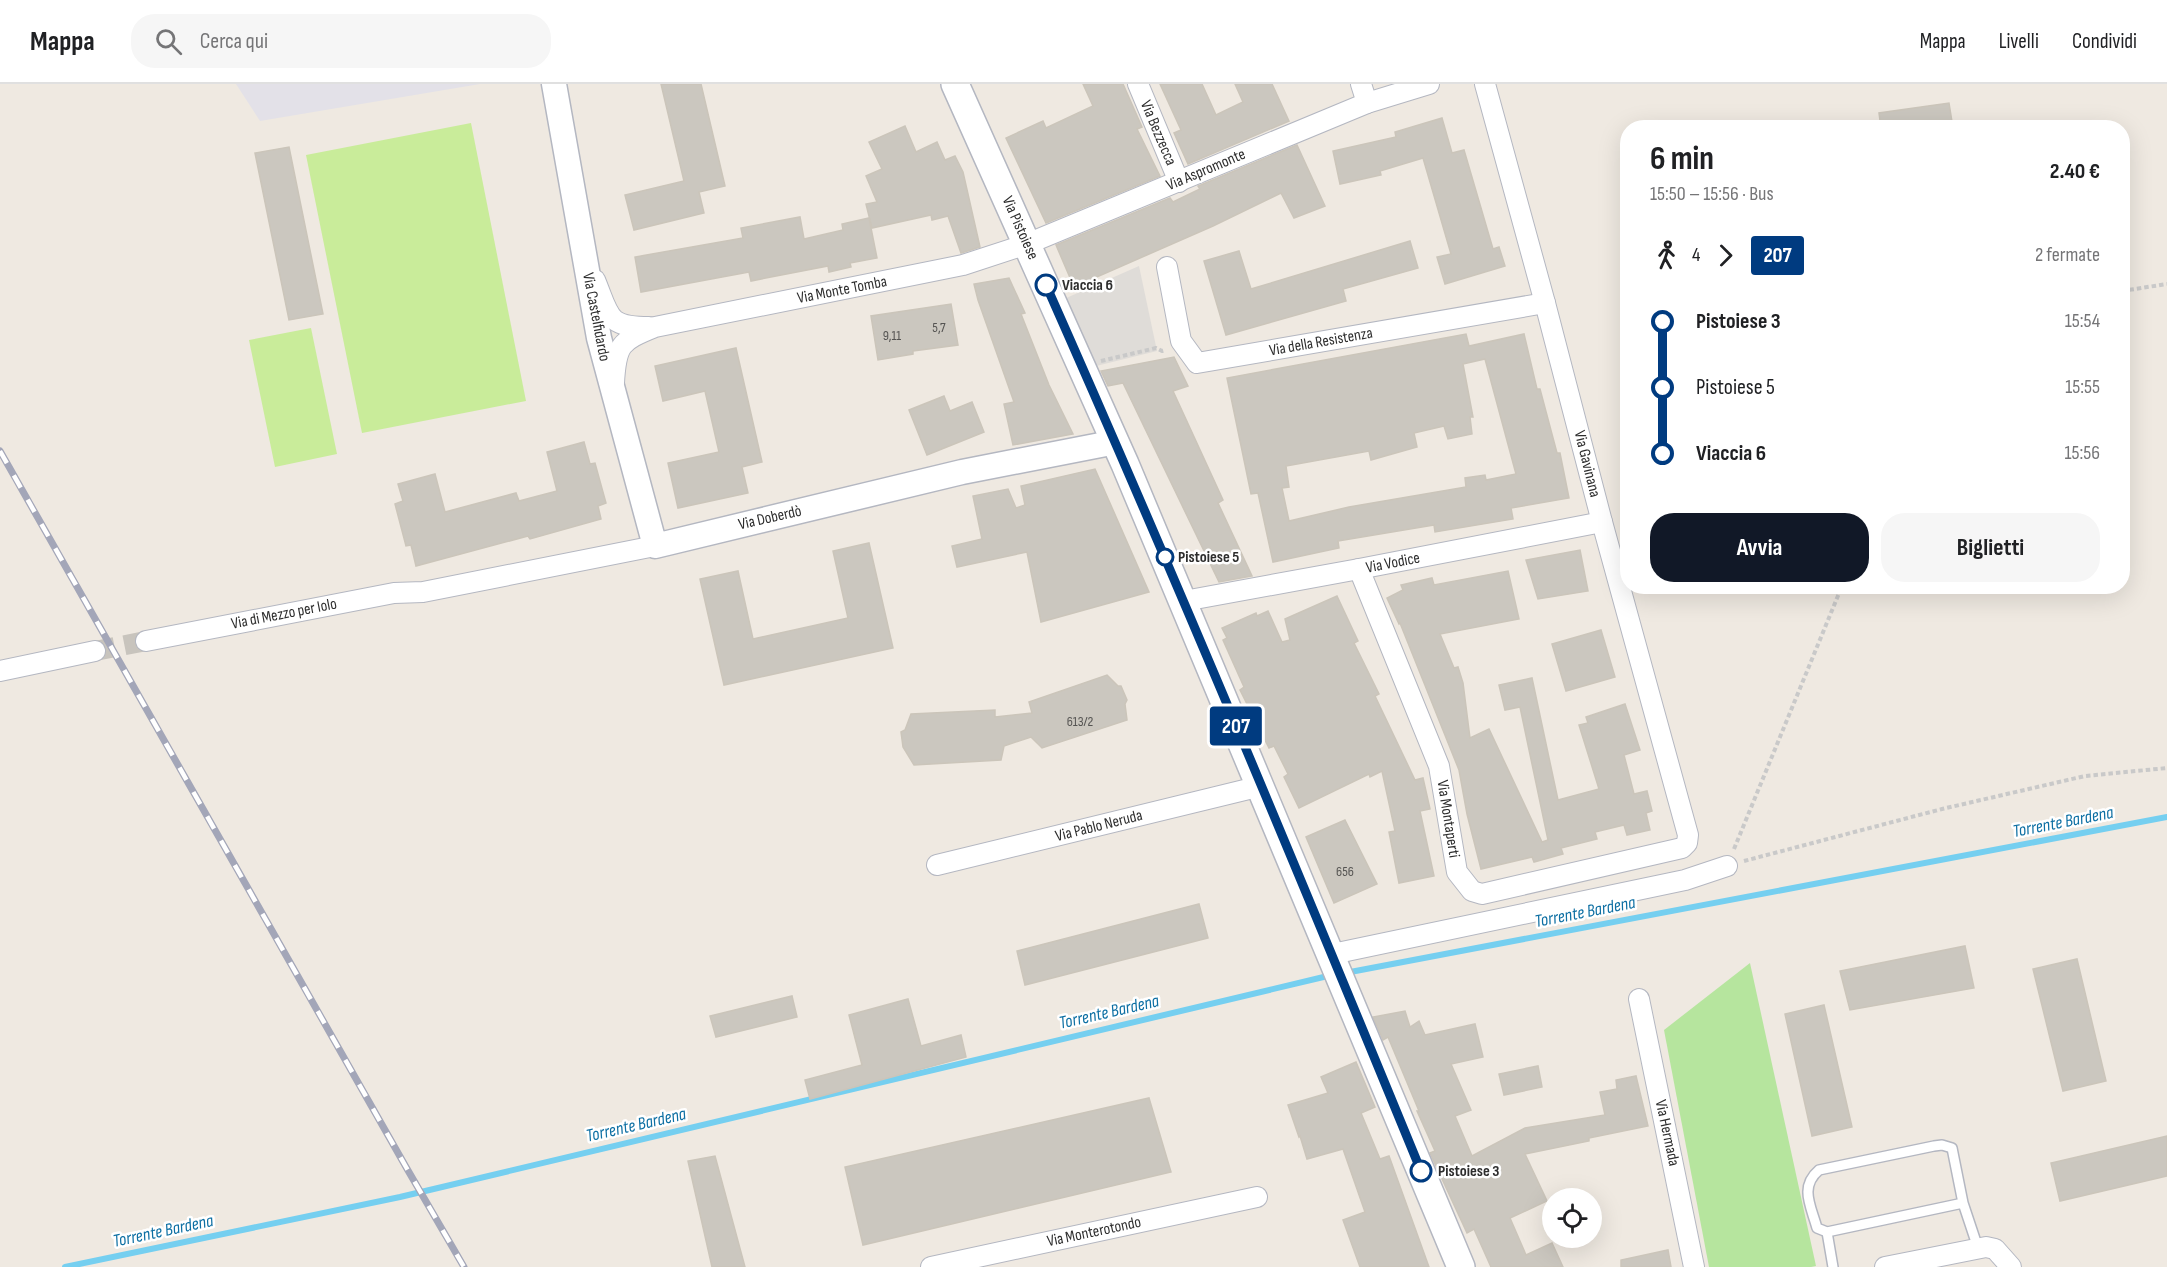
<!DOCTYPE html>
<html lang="it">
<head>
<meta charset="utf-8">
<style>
  :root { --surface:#fff; --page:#f6f6f6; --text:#202124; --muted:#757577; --line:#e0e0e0; --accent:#111827 }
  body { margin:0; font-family:"Sofia Sans Condensed",sans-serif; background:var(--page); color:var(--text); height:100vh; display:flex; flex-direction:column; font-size:22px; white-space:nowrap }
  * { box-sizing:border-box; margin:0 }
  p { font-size:20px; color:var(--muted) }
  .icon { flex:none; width:33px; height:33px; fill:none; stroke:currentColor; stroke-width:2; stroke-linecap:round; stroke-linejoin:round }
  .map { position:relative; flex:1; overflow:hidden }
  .drawer { position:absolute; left:1620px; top:36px; width:510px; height:474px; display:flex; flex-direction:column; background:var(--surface); border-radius:24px; box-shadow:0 6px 24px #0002 }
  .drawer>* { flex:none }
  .badge { padding:0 12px; border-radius:4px; font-size:21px; line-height:39px }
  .tools { position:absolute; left:1542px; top:1104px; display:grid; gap:12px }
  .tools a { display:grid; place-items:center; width:60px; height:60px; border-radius:50%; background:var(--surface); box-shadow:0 6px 24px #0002; font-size:30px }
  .map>.badge { position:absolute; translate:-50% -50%; box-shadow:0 0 0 3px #fff }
  .legs { display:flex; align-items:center; gap:9px; height:66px; padding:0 30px; font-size:20px }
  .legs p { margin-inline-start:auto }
  .overview { display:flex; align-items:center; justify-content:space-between; height:102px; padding:0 30px }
  h1 { font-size:33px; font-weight:700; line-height:45px }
  .action { display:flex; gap:12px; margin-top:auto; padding:12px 30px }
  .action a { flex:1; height:69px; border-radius:24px; background:var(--accent); color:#fff; font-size:24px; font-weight:700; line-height:69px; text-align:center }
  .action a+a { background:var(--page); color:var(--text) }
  ul { padding:0 30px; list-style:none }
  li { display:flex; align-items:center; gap:21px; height:66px; font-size:22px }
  li i { display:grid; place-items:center; width:9px; height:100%; margin:0 8px; background:currentColor }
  li i::after { content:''; width:15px; height:15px; margin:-8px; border:4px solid; border-radius:50%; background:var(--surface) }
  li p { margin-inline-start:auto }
  li:first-child i { background:linear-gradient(#0000 50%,currentColor 0) }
  li:last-child i { background:linear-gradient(currentColor 50%,#0000 0) }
  header { display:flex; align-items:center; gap:36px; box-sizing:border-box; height:84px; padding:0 30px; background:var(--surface); border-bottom:2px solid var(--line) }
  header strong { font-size:28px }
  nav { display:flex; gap:33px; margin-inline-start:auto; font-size:21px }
  .search { width:420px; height:54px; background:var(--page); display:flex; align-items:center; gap:15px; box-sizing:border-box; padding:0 21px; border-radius:24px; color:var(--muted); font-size:22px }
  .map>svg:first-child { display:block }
  .industrial { fill:#e3e1e8 }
  .green { fill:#b6e59e }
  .pitch { fill:#c9ec9a }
  .plaza { fill:#dfdcd8 }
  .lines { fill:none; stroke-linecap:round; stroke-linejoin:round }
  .stream { stroke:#75cff0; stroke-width:6 }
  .building { fill:#cbc7bf; stroke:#cbc5ba; stroke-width:1.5; fill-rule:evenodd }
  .minor-tunnel { stroke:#c8c4bd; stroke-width:20; stroke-dasharray:20 10; stroke-linecap:butt }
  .service-casing { stroke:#b4b7c1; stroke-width:12 }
  .minor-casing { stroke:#b4b7c1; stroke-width:22 }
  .tertiary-casing { stroke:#b4b7c1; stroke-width:27 }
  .secondary-casing { stroke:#b4b7c1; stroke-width:30 }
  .path { stroke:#c9c9c9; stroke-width:4; stroke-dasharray:4.5 3; stroke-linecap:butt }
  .service { stroke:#fff; stroke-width:9 }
  .minor { stroke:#fff; stroke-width:20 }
  .tertiary { stroke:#fff; stroke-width:24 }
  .secondary { stroke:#fff; stroke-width:27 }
  .rail-casing { stroke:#a3a6b8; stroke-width:7 }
  .rail { stroke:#fff; stroke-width:4.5; stroke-dasharray:14; stroke-linecap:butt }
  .line-1-casing { stroke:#fff; stroke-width:14 }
  .line-1 { stroke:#003b80; stroke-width:9 }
  .stop-1-dot { fill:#fff; stroke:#003b80; stroke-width:3 }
  .labels { text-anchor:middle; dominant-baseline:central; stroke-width:5; stroke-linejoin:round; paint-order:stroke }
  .number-label { font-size:14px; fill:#555452 }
  .street-label { font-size:16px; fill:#2e2e2e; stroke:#fff }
  .stop-label { font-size:16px; font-weight:bold; fill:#2e2e2e; stroke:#fff; text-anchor:start }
  .water-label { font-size:18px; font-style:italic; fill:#0d6fa3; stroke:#fff }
</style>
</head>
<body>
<header>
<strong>Mappa</strong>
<div class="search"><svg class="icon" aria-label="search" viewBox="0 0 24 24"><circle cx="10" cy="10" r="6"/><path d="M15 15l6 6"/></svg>Cerca qui</div>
<nav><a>Mappa</a><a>Livelli</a><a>Condividi</a></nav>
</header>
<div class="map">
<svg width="2167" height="1183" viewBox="0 0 2167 1183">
  <rect width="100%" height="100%" fill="#efe9e1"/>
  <path class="industrial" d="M236,0H480L260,37Z"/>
  <path class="green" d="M1750,879L1816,1182L1811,1183H1709L1664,946Z"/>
  <g class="pitch">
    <path d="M471,39L526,317L362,349L306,71Z"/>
    <path d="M311,244L337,370L275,383L249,256Z"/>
  </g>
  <path class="plaza" d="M1139,182L1157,267L1092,283L1064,215Z"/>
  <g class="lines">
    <g class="stream">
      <path d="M1345,889L2167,733"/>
      <path d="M65,1183L400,1113L1332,891"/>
    </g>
  </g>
  <g class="building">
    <path d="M661,0H701L725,102L699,108L704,129L634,146L625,111L684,97Z"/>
    <path d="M1083,0H1123L1142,43L1137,45L1160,92L1046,139L1006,54L1043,37L1046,44L1093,22Z"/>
    <path d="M1160,0H1202L1216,31L1243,18L1235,0H1272L1289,37L1188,80L1174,49L1181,46Z"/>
    <path d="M1949,19L1953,44H1881L1879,29Z"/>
    <path d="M1442,34L1452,69L1464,66L1493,165L1499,163L1505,182L1445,200L1437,173L1451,170L1423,74L1380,87L1381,91L1340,100L1333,67L1396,53L1395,48Z"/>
    <path d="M905,42L916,68L937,58L945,76L955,72L963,88L980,163L961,169L948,132L932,136L931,131L872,144L866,120L877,118L866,92L882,85L869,58Z"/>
    <path d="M1297,61L1325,122L1294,134L1281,109L1213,142L1074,203L1056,161L1170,114L1173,118L1200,105L1198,102Z"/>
    <path d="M289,63L323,230L289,236L255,69Z"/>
    <path d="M800,133L804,155L843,146L842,140L869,134L877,174L850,179L851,183L829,188L828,182L751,197L749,188L641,208L635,173L743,154L741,144Z"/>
    <path d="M1410,157L1418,184L1343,205L1346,217L1226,251L1204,177L1239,167L1251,205Z"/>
    <path d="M1009,194L1025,229L1021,230L1049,301L1073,350L1013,361L1004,320L1014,318L978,216L974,200Z"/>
    <path d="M951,220L958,261L913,267V270L878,276L871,232Z"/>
    <path d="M1466,250L1469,262L1524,250L1537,305H1540L1557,369H1560L1569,414L1511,424L1513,435L1435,448L1434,441L1338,457L1339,464L1273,478L1258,409L1251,410L1227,294ZM1485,275L1516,390L1486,396L1485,391L1465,394L1466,403L1349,423L1289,437L1282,404L1289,403L1286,382L1369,367L1371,376L1417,363L1414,349L1444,342L1448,355L1472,350L1470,333H1473L1463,280Z"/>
    <path d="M736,264L762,378L742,383L748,409L678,424L668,379L719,368L705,307L663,317L655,282Z"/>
    <path d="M1174,273L1188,302L1173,307L1223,416L1218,419L1252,492L1219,498L1123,299L1108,302L1101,287Z"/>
    <path d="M944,312L950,327L972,318L984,348L927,371L909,326Z"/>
    <path d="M584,358L590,380L595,379L606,419L598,422L601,435L530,455L528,452L416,482L411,461L406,462L395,420L403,417L398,400L435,390L445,428L516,409L519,417L557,407L547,368Z"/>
    <path d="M1095,385L1149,508L1041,538L1027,468L957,483L952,462L982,455L973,412L1008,405L1016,424L1025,421L1021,402Z"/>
    <path d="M869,459L893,564L724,601L700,495L738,487L753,555L848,534L833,467Z"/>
    <path d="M1580,466L1588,507L1538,515L1526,476Z"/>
    <path d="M1508,487L1519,535L1440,550L1454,584L1458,583L1463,599L1470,654L1489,645L1542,758L1548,756L1520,623L1505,626L1499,601L1532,594L1558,716L1599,705L1579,641L1588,639L1586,633L1625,620L1640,666L1624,671L1634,710L1647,707L1652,727L1646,729L1650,746L1627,751L1624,741L1595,748L1597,755L1561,764L1563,770L1534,778L1532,773L1481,785L1467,730L1459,686L1400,539L1399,540L1387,514L1403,506L1401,501L1432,494L1434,501Z"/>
    <path d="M1337,512L1358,557L1354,559L1379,610L1375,612L1415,696L1423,694L1430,725L1420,727L1434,792L1399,799L1389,748L1395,747L1382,687L1370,693L1369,690L1299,724L1284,693L1288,690L1274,662L1269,664L1240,606L1244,603L1223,556L1227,554L1222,544L1256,529L1257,532L1268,527L1282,558L1290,556L1285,535Z"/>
    <path d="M1601,546L1615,593L1566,607L1552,560Z"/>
    <path d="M1107,591L1118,602H1121L1127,616L1125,620L1127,636L1042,664L1031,653L1004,662L1001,676L914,681L903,663L901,648L905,646L911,630L995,626V633L1032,629L1029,618Z"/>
    <path d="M1345,736L1377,800L1334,819L1306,753Z"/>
    <path d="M1199,820L1208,854L1025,901L1017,867Z"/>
    <path d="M1965,862L1974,904L1850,926L1840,887Z"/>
    <path d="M2077,875L2106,997L2063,1007L2033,885Z"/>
    <path d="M792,912L797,933L716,953L710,932Z"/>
    <path d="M908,915L921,962L961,951L966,973L810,1015L805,996L862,981L849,931Z"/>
    <path d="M1824,921L1852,1043L1812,1052L1785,930Z"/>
    <path d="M1405,927L1410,943L1419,937L1425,951L1475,940L1483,973L1451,980L1471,1026L1455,1032L1472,1072L1525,1044L1605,1031L1600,1008L1617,1005L1616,996L1636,992L1648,1042L1589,1054V1057L1525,1070L1547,1117L1510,1134L1526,1171L1552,1159L1563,1183H1491L1474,1145L1467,1149L1430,1069L1435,1067L1417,1027H1419L1388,953L1383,956L1373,933Z"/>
    <path d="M1356,978L1375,1023L1361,1029L1380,1075L1389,1072L1429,1183H1360L1343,1136L1365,1128L1343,1065L1307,1075L1300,1052L1299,1053L1288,1021L1328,1009L1321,993Z"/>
    <path d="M1538,982L1542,1003L1504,1011L1499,990Z"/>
    <path d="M1149,1014L1171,1088L863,1161L845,1083Z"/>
    <path d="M2167,1052V1092L2060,1117L2051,1079Z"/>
    <path d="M715,1072L745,1183H712L688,1077Z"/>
    <path d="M1668,1166L1671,1183H1621V1176Z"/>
  </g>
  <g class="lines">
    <path class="minor-tunnel" d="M95,567L146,557"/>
    <g class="service-casing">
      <g id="service">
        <path d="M1963,1119L1827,1148L1817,1144C1811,1122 1799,1103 1819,1086L1934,1062L1942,1061L1952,1064L1963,1119L1978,1164"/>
        <path d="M1827,1148L1833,1183"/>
      </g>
    </g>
    <g class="minor-casing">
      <g id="minor">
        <path d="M1138,0L1179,98"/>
        <path d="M1361,0L1367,19"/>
        <path d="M1167,183L1181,257L1197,279L1545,219"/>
        <path d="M595,196C610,232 606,243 649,243"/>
        <path d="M614,299C616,261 620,257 655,243L963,181L1027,160L1367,19L1429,0"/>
        <path d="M1359,485L1439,682L1457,788L1472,807L1482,810L1682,764L1687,759L1688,751L1602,438L1545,219L1485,0"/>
        <path d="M1184,517L1359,485L1602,438"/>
        <path d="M146,557L394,509L423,508L655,462"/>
        <path d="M0,587L95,567"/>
        <path d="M937,781L1261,702"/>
        <path d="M1330,869L1342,868L1685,796L1727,782"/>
        <path d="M1639,915L1694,1183"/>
        <path d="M931,1183L1257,1113"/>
        <path d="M1885,1183L1986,1163L1995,1165L2011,1183"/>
      </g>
    </g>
    <g class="tertiary-casing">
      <path id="tertiary" d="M554,0L599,254L655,462L962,388L1116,358"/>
    </g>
    <g class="secondary-casing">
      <path id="secondary" d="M955,0L1125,380L1461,1183"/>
    </g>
    <g class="path">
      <path d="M2122,207L2167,200"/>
      <path d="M1101,277L1156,264L1162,267L1166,266"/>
      <path d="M1734,765L1842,502"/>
      <path d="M1744,777L1942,725L2085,692L2167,684"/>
    </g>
    <use href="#service" class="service"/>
    <use href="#minor" class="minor"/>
    <use href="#tertiary" class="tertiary"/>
    <use href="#secondary" class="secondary"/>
    <g class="rail-casing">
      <path id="rail" d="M0,367L406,1083L464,1183"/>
    </g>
    <use href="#rail" class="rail"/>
  </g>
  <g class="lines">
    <g class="line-1-casing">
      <path id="line-1" d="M1046,201C1176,494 1299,790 1421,1087"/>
    </g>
    <use href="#line-1" class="line-1"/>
  </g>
  <g class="stop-1-dot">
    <circle cx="1046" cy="201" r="10"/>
    <circle cx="1165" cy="473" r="8"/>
    <circle cx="1421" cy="1087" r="10"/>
  </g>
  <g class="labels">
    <g class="number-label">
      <text x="939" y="243">5,7</text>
      <text x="892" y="251">9,11</text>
      <text x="1080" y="637">613/2</text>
      <text x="1345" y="787">656</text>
    </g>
    <g class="street-label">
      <text transform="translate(1158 49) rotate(67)">Via Bezzecca</text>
      <text transform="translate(1206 86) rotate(-23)">Via Aspromonte</text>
      <text transform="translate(1020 144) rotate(66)">Via Pistoiese</text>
      <text transform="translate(842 206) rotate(-11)">Via Monte Tomba</text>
      <text transform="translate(596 233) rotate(79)">Via Castelfidardo</text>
      <text transform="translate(1321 258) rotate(-10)">Via della Resistenza</text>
      <text transform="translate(1587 380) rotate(76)">Via Gavinana</text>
      <text transform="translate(770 434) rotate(-13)">Via Doberdò</text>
      <text transform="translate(1393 479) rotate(-11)">Via Vodice</text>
      <text transform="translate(284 530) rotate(-11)">Via di Mezzo per Iolo</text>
      <text transform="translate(1448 735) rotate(81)">Via Montaperti</text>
      <text transform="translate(1099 742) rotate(-14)">Via Pablo Neruda</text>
      <text transform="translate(1667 1049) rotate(78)">Via Hermada</text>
      <text transform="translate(1094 1148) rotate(-12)">Via Monterotondo</text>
    </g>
    <g class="stop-label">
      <text x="1062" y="201">Viaccia 6</text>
      <text x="1178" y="473">Pistoiese 5</text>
      <text x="1438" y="1087">Pistoiese 3</text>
    </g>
    <g class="water-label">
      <text transform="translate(2063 738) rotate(-11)">Torrente Bardena</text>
      <text transform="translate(1585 828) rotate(-11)">Torrente Bardena</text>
      <text transform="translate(1109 928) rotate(-13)">Torrente Bardena</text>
      <text transform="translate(636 1041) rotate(-13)">Torrente Bardena</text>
      <text transform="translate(163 1147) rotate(-12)">Torrente Bardena</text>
    </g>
  </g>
</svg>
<div class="tools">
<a><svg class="icon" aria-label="locate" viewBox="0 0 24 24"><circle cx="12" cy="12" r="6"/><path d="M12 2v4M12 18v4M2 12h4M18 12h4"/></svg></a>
</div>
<b class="badge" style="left:1236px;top:642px;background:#003b80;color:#fff">207</b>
<section class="drawer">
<div class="overview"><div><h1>6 min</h1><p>15:50 – 15:56 · Bus</p></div><b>2.40 €</b></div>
<div class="legs"><svg class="icon" aria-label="walk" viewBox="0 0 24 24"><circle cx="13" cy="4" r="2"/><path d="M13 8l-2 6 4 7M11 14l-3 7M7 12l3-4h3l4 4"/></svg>4<svg class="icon" aria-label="forward" viewBox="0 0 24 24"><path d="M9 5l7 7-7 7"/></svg><b class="badge" style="background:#003b80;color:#fff">207</b><p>2 fermate</p></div>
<ul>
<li><i style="color:#003b80"></i><b>Pistoiese 3</b><p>15:54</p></li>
<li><i style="color:#003b80"></i><span>Pistoiese 5</span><p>15:55</p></li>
<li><i style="color:#003b80"></i><b>Viaccia 6</b><p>15:56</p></li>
</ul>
<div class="action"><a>Avvia</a><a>Biglietti</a></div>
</section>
</div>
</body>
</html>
